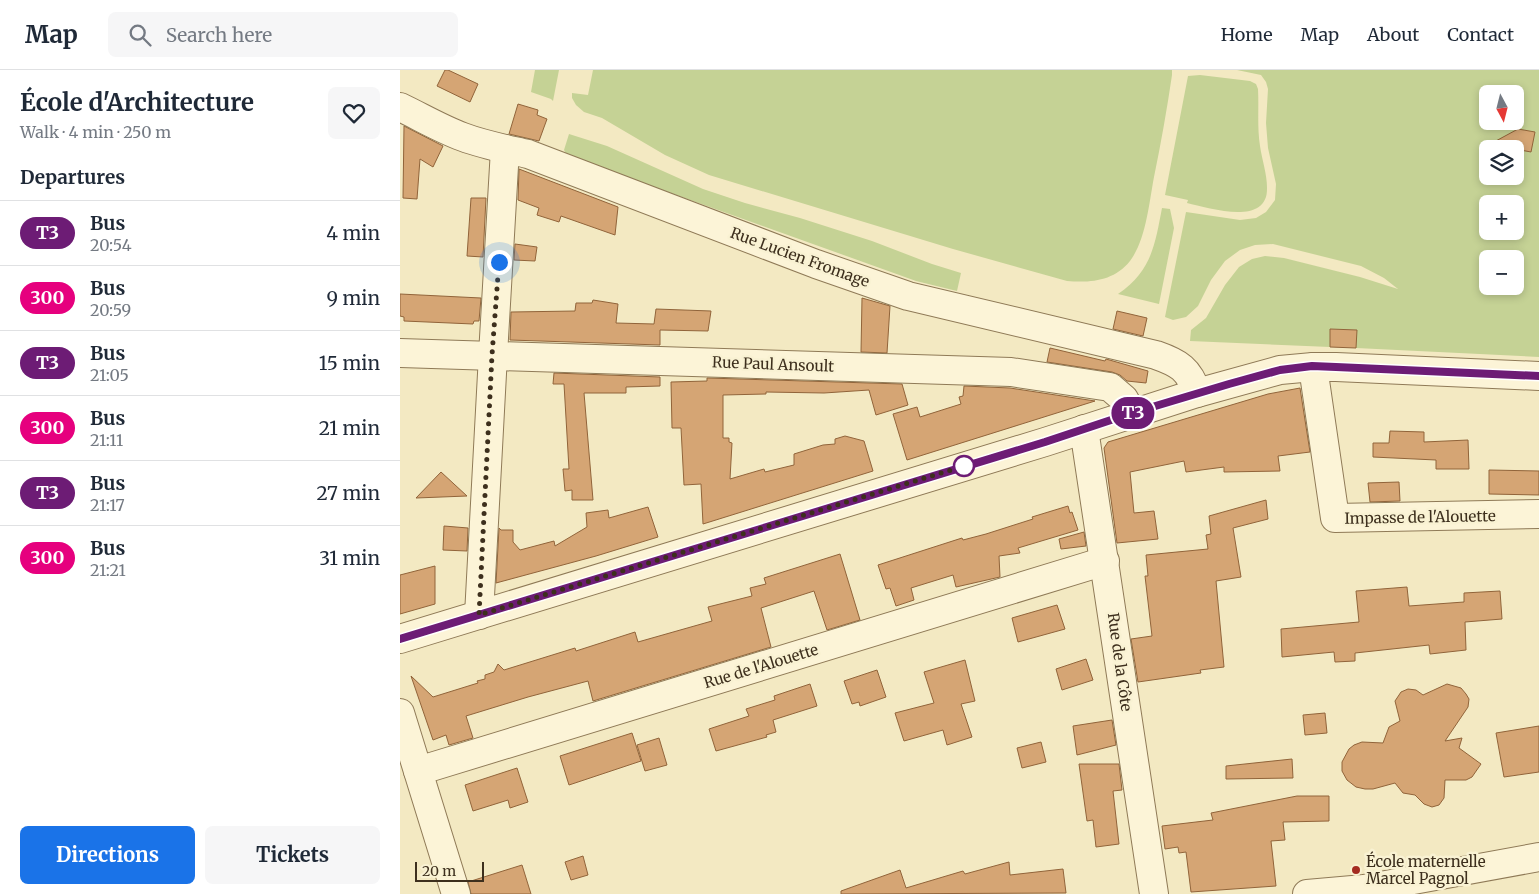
<!DOCTYPE html>
<html lang="en">
<head>
<meta charset="utf-8">
<style>
  :root { --surface:#fff; --page:#f6f6f7; --text:#1f2937; --muted:#747a83; --line:#e0e1e3; --accent:#1a73e8 }
  body { margin:0; font-family:Merriweather,serif; background:var(--page); color:var(--text); height:100vh; display:flex; flex-direction:column; font-size:19px; white-space:nowrap }
  * { box-sizing:border-box; margin:0 }
  p { font-size:16px; color:var(--muted) }
  .icon { flex:none; width:28px; height:28px; fill:none; stroke:currentColor; stroke-width:2; stroke-linecap:round; stroke-linejoin:round }
  .map { position:relative; flex:1; overflow:hidden }
  .sheet { display:flex; flex-direction:column; background:var(--surface); width:400px }
  .sheet>* { flex:none }
  .badge { padding:0 10px; border-radius:16px; font-size:18px; line-height:32px }
  .needle { width:32px; rotate:173deg }
  .tools { position:absolute; left:1079px; top:15px; display:grid; gap:10px }
  .tools a { display:grid; place-items:center; width:45px; height:45px; border-radius:8px; background:var(--surface); box-shadow:0 2px 8px #0003; font-size:25px }
  .scale { position:absolute; left:15px; bottom:12px; width:69px; box-sizing:border-box; padding-left:5px; border:2px solid #3d2f1d; border-top:0; font-size:14px; line-height:18px; white-space:nowrap; color:#3d2f1d; -webkit-text-stroke:4px #f9f2d3; paint-order:stroke }
  .you { position:absolute; width:25px; height:25px; margin:-12px; border:4px solid #fff; border-radius:50%; background:#1a73e8; box-shadow:0 0 0 8px #1a73e833 }
  .map>.badge { position:absolute; translate:-50% -50%; box-shadow:0 0 0 2px #fff }
  h2 { padding:0 20px; font-size:19px; line-height:45px }
  .round { display:grid; place-items:center; flex:none; width:52px; height:52px; border-radius:8px; background:var(--page) }
  .summary { display:flex; align-items:center; justify-content:space-between; height:85px; padding:0 20px }
  h1 { font-size:24px; font-weight:700; line-height:38px }
  .cta { display:flex; gap:10px; margin-top:auto; padding:10px 20px }
  .cta a { flex:1; height:58px; border-radius:8px; background:var(--accent); color:#fff; font-size:20px; font-weight:700; line-height:58px; text-align:center }
  .cta a+a { background:var(--page); color:var(--text) }
  ul { padding:0; list-style:none }
  li { display:flex; align-items:center; gap:15px; height:65px; padding:0 20px; border-top:1px solid var(--line) }
  li div { flex:1 }
  li b { display:block; font-size:19px }
  li em { font-style:normal }
  li .badge { min-width:55px; font-weight:700; text-align:center }
  header { display:flex; align-items:center; gap:30px; box-sizing:border-box; height:70px; padding:0 25px; background:var(--surface); border-bottom:1px solid var(--line) }
  header strong { font-size:24px }
  nav { display:flex; gap:28px; margin-inline-start:auto; font-size:18px }
  .search { width:350px; height:45px; background:var(--page); display:flex; align-items:center; gap:12px; box-sizing:border-box; padding:0 18px; border-radius:8px; color:var(--muted); font-size:19px }
  main { display:flex; flex:1; min-height:0 }
  .map>svg:first-child { display:block }
  .green { fill:#c5d295; fill-rule:evenodd }
  .building { fill:#d5a574; stroke:#91643a }
  .lines { fill:none; stroke-linecap:round; stroke-linejoin:round }
  .minor-casing { stroke:#8f7a57; stroke-width:30 }
  .minor { stroke:#fcf4d7; stroke-width:28 }
  .line-casing { stroke:#fff; stroke-width:11 }
  .line { stroke:#6d1c75; stroke-width:8 }
  .walk { stroke:#3d2f1d; stroke-width:5; stroke-dasharray:0 9 }
  .stop-dot { fill:#fff; stroke:#6d1c75; stroke-width:2.5 }
  .poi-dot { fill:#a42c21; stroke:#f9f2d3; stroke-width:2 }
  .labels { text-anchor:middle; dominant-baseline:central; stroke-width:5; stroke-linejoin:round; paint-order:stroke }
  .street-label { font-size:15px; fill:#3d2f1d; stroke:#f9f2d3 }
  .poi-label { font-size:15px; fill:#3d2f1d; stroke:#f9f2d3; text-anchor:start }
</style>
</head>
<body>
<header>
<strong>Map</strong>
<div class="search"><svg class="icon" aria-label="search" viewBox="0 0 24 24"><circle cx="10" cy="10" r="6"/><path d="M15 15l6 6"/></svg>Search here</div>
<nav><a>Home</a><a>Map</a><a>About</a><a>Contact</a></nav>
</header>
<main>
<section class="sheet">
<div class="summary"><div><h1>École d'Architecture</h1><p>Walk · 4 min · 250 m</p></div><a class="round"><svg class="icon" aria-label="heart" viewBox="0 0 24 24"><path d="M12 20l-8-8c-3-5 5-10 8-4 3-6 11-1 8 4z"/></svg></a></div>
<h2>Departures</h2>
<ul>
<li><span class="badge" style="background:#6d1c75;color:#fff">T3</span><div><b>Bus</b><p>20:54</p></div><em>4 min</em></li>
<li><span class="badge" style="background:#e6007e;color:#fff">300</span><div><b>Bus</b><p>20:59</p></div><em>9 min</em></li>
<li><span class="badge" style="background:#6d1c75;color:#fff">T3</span><div><b>Bus</b><p>21:05</p></div><em>15 min</em></li>
<li><span class="badge" style="background:#e6007e;color:#fff">300</span><div><b>Bus</b><p>21:11</p></div><em>21 min</em></li>
<li><span class="badge" style="background:#6d1c75;color:#fff">T3</span><div><b>Bus</b><p>21:17</p></div><em>27 min</em></li>
<li><span class="badge" style="background:#e6007e;color:#fff">300</span><div><b>Bus</b><p>21:21</p></div><em>31 min</em></li>
</ul>
<div class="cta"><a>Directions</a><a>Tickets</a></div>
</section>
<div class="map">
<svg width="1139" height="824" viewBox="0 0 1139 824">
  <rect width="100%" height="100%" fill="#f3e9c2"/>
  <g class="green">
    <path d="M135,0H159L153,31L151,29L131,22Z"/>
    <path d="M193,0H772V5C767,39 761,73 754,107C749,133 746,170 730,191C714,211 691,213 667,211L553,179L309,105L265,85L202,48L184,42L176,35L172,28V23L188,25Z"/>
    <path d="M837,0H1139V287L956,278V260L930,259V277L790,271L791,260L806,248L825,215L839,197L852,189L865,186L884,188L960,207L998,219L984,208L961,196L873,174L855,175L840,180L825,191L811,210L798,236L786,247L773,250L765,247L786,142L840,150L856,148L866,142L875,130L876,114L868,78L866,53L868,19L866,12L861,5ZM1088,24H1115V51H1088ZM1088,79H1115V106H1088ZM1088,134H1115V161H1088ZM1088,189H1115V216H1088Z"/>
    <path d="M800,5L850,11L856,14L858,19C859,38 857,57 860,76C862,90 867,104 867,118C868,157 809,138 787,133L788,130L765,125L788,6Z"/>
    <path d="M169,64L207,76L303,119L345,133L400,148L472,171L532,194L561,203L557,221L516,211L168,86L166,84L164,80Z"/>
    <path d="M762,138L770,139L774,158L759,234L718,224C752,201 755,174 762,138Z"/>
  </g>
  <g class="building">
    <path d="M45,0H48L78,14L70,32L37,16Z"/>
    <path d="M118,34L138,40L137,45L147,49L139,71L109,64Z"/>
    <path d="M4,56L43,76L33,97L20,89L17,129L3,128Z"/>
    <path d="M1118,59L1135,62L1131,82L1115,79H1081Z"/>
    <path d="M119,99L218,137L215,165L161,146L159,152L137,145L139,138L118,130Z"/>
    <path d="M71,128H86L83,187L67,186Z"/>
    <path d="M115,174L137,177L135,191L114,190Z"/>
    <path d="M0,224L81,228L79,251H74L73,254L4,251V247L0,246Z"/>
    <path d="M462,228L490,236L487,283L461,282Z"/>
    <path d="M193,230L218,234L216,253L254,254L256,239L311,241L308,261L260,260V275L110,270L111,242L175,241L176,233H192Z"/>
    <path d="M717,241L747,248L743,266L713,259Z"/>
    <path d="M930,259L957,260L956,278L930,277Z"/>
    <path d="M650,278L705,291L706,289L748,301L746,313L727,311L720,305L712,302L647,292Z"/>
    <path d="M154,303L260,307V316L226,317V323H184L193,430H172V420L165,421L163,399H169L164,314H153Z"/>
    <path d="M307,308L502,314L508,335L476,345L469,320L424,323L366,322V324L323,325V368H329V372L332,373L330,409L364,399L365,402L394,395V384L423,375L435,374V369L445,366L464,371L473,401L303,454L301,414L284,415L281,358H272L271,312L307,311Z"/>
    <path d="M564,316L610,318L695,331L507,390L493,344L517,337L520,347L561,334L559,327L563,326Z"/>
    <path d="M900,318L910,382L878,386L880,401L824,402V397L786,402L784,391L730,402L734,443L754,441L758,469L717,473L704,378L708,372L868,324Z"/>
    <path d="M990,361L1024,362V372L1068,370L1069,399H1036V390L973,387V373H989Z"/>
    <path d="M1089,400L1139,401V425L1089,424Z"/>
    <path d="M41,402L67,426L16,428Z"/>
    <path d="M999,412L1000,431L970,432L968,413Z"/>
    <path d="M866,430L868,449L833,458L841,507L816,511L824,597L800,600L801,603L738,612L731,569L752,566L745,506H748L746,485L808,479L806,465L811,464L809,446Z"/>
    <path d="M668,436L670,443L672,442L678,460L618,478L620,483L599,486L600,507L556,517L553,505L511,518L514,530L496,536L490,518L486,519L478,495L562,468L563,470L586,464L633,449L632,447Z"/>
    <path d="M248,437L258,467L196,486L96,513L99,458L101,460H113V472L120,480L154,471L155,476L187,457L186,443L208,440L209,448Z"/>
    <path d="M44,456L68,458L67,481L43,480Z"/>
    <path d="M684,462L686,476L661,479L659,469Z"/>
    <path d="M440,484L460,550L427,560L414,521L361,538L371,577L193,631L188,611L128,627L66,646L73,668L49,675L46,665L33,670L11,606L33,627L78,613L77,611L85,609V605L94,602L98,594L104,600L175,578L176,581L235,562L238,572L312,551L308,537L352,526L350,518L366,514L364,508Z"/>
    <path d="M35,496V534L0,544V505Z"/>
    <path d="M1007,517L1009,536L1064,532V523L1100,521L1102,549L1065,552L1066,580L1030,584L1029,575L955,583V591L935,592L934,582L882,587L881,559L959,552L956,521Z"/>
    <path d="M657,535L665,559L618,572L612,548Z"/>
    <path d="M686,589L693,610L662,620L656,599Z"/>
    <path d="M565,590L575,631L561,634L572,667L547,675L543,660L504,671L495,643L534,633L524,602Z"/>
    <path d="M477,600L486,627L460,636L459,632L452,634L444,611Z"/>
    <path d="M410,614L417,636L373,650L376,662L366,665L367,667L316,681L309,659L349,646L346,639L375,630L374,626Z"/>
    <path d="M1047,614L1061,618L1066,624L1069,629L1068,637L1045,671L1062,668L1059,678L1081,694L1072,707L1066,710H1045L1044,728L1039,735L1032,737L1024,734L1015,725L1003,723L995,713L973,719H965L956,717L947,710L942,701V692L949,679L954,675L962,672L983,673L989,657L1000,651L995,631L1001,622L1008,619L1016,620L1023,625Z"/>
    <path d="M925,643L927,663L905,665L903,645Z"/>
    <path d="M712,650L716,675L677,685L673,656Z"/>
    <path d="M1139,656V702L1104,707L1096,663Z"/>
    <path d="M232,663L241,691L169,715L160,686Z"/>
    <path d="M259,668L267,695L245,701L237,675Z"/>
    <path d="M641,672L646,692L622,698L617,678Z"/>
    <path d="M892,689L893,708L826,709V696Z"/>
    <path d="M679,694H719L722,720L713,721L719,774L696,777L693,750L687,751Z"/>
    <path d="M117,698L128,732L110,738L108,730L73,741L65,715Z"/>
    <path d="M897,726H929V751L883,752L885,770L871,771L876,816L791,822L786,782L779,783L778,777L765,779L762,756L813,750L811,743Z"/>
    <path d="M183,786L188,805L171,810L165,792Z"/>
    <path d="M609,792L610,805L663,799L666,823L441,824V821L500,800L506,818L563,801L565,804Z"/>
    <path d="M122,795L131,824H71L68,812Z"/>
  </g>
  <g class="lines">
    <g class="minor-casing">
      <g id="minor">
        <path d="M0,37C21,47 41,59 63,67C84,75 106,79 128,84L416,194L508,226L756,285C779,293 789,299 797,323"/>
        <path d="M0,283L611,302L710,317L724,329L732,343"/>
        <path d="M913,297L935,448L1139,444"/>
        <path d="M684,359L754,824"/>
        <path d="M79,545L93,285L105,79"/>
        <path d="M0,569L645,372L797,323L880,300L913,297H936L1139,306"/>
        <path d="M0,643L56,824"/>
        <path d="M18,701L705,491"/>
        <path d="M907,824L964,819L1139,787"/>
      </g>
    </g>
    <use href="#minor" class="minor"/>
  </g>
  <g class="lines">
    <g class="line-casing">
      <path id="line" d="M0,569L645,372L732,343L829,314L880,300L912,296L936,297L1139,306"/>
    </g>
    <use href="#line" class="line"/>
    <path class="walk" d="M99,192L92,285L79,545L564,396"/>
  </g>
  <circle class="stop-dot" cx="564" cy="396" r="10"/>
  <circle class="poi-dot" cx="956" cy="800" r="5"/>
  <g class="labels">
    <g class="street-label">
      <text transform="translate(400 187) rotate(20)">Rue Lucien Fromage</text>
      <text transform="translate(373 294) rotate(2)">Rue Paul Ansoult</text>
      <text transform="translate(1020 447) rotate(-1)">Impasse de l'Alouette</text>
      <text transform="translate(720 592) rotate(82)">Rue de la Côte</text>
      <text transform="translate(361 596) rotate(-17)">Rue de l'Alouette</text>
    </g>
    <g class="poi-label">
      <text x="966" y="791">École maternelle<tspan x="966" dy="17">Marcel Pagnol</tspan></text>
    </g>
  </g>
</svg>
<div class="tools">
<a><svg class="needle" viewBox="-14 -14 28 28"><path d="M0-13l5 13h-10z" fill="#e53935"/><path d="M0 13l5-13h-10z" fill="#747a83"/></svg></a>
<a><svg class="icon" aria-label="layers" viewBox="0 0 24 24"><path d="M12 4l9 5-9 5-9-5zM3 14l9 5 9-5"/></svg></a>
<a>+</a>
<a>−</a>
</div>
<div class="scale">20 m</div>
<div class="you" style="left:99px;top:192px"></div>
<b class="badge" style="left:733px;top:343px;background:#6d1c75;color:#fff">T3</b>
</div>
</main>
</body>
</html>
